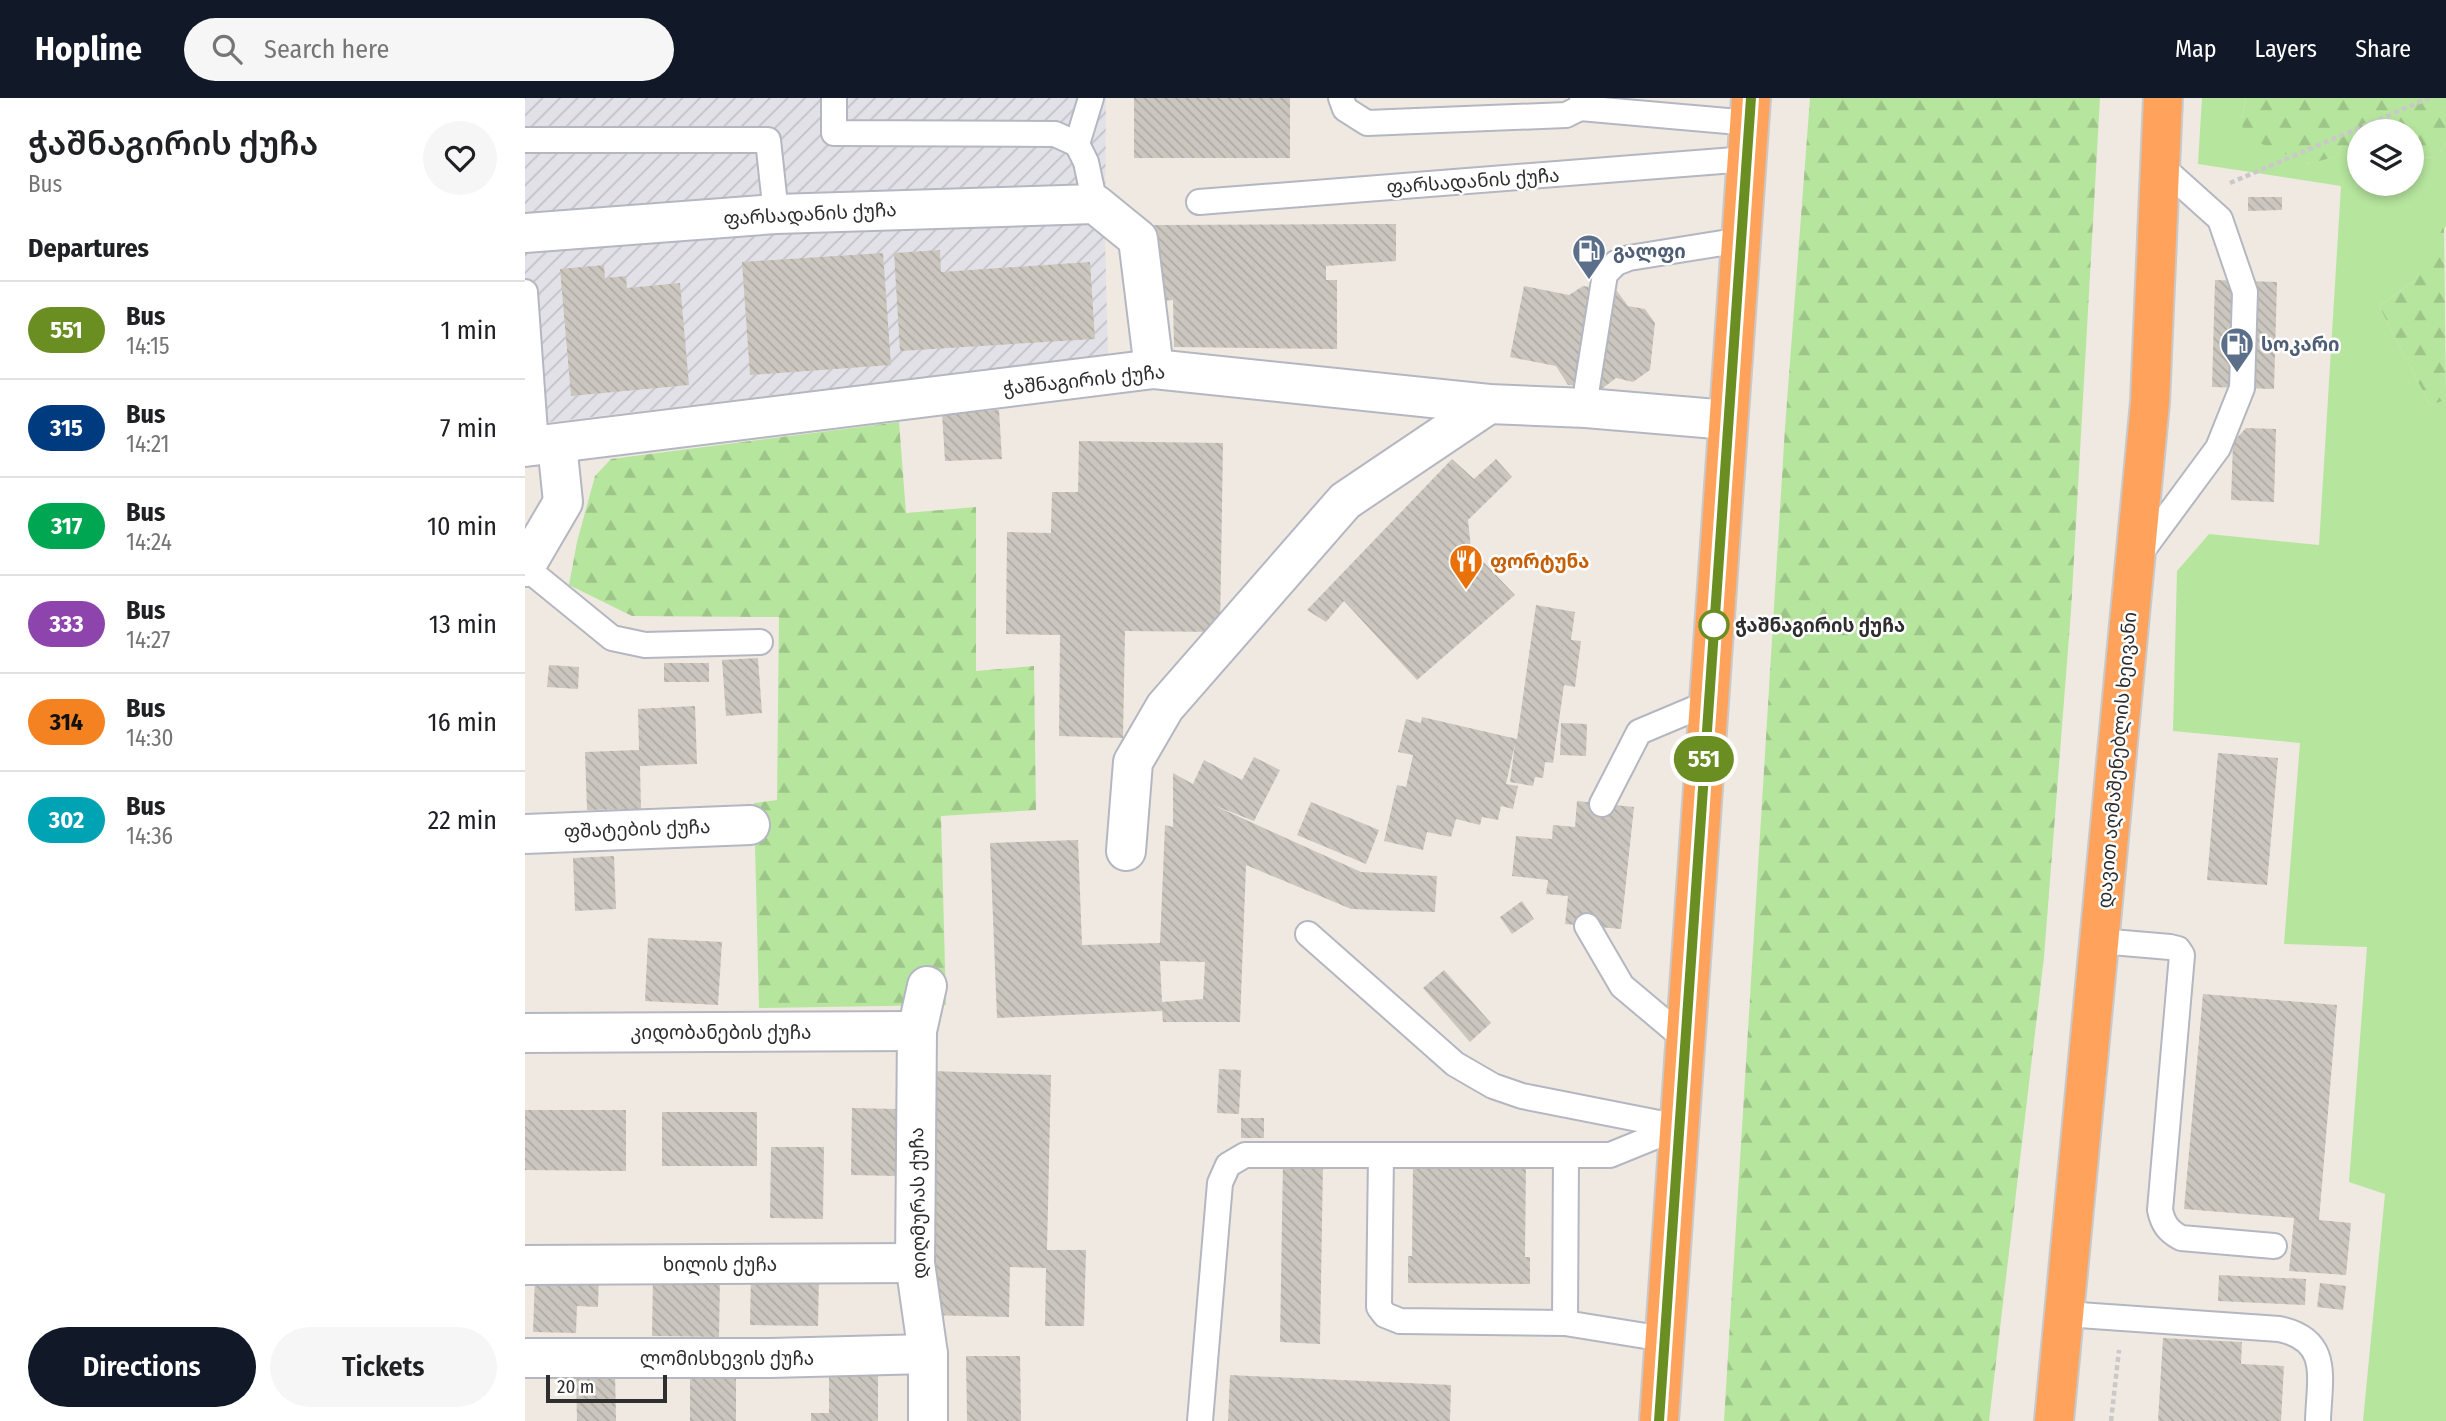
<!DOCTYPE html>
<html lang="en">
<head>
<meta charset="utf-8">
<style>
  :root { --surface:#fff; --page:#f6f6f6; --text:#202124; --muted:#757577; --line:#e0e0e0; --accent:#111827 }
  body { margin:0; font-family:"Fira Sans Condensed","Noto Sans Georgian",sans-serif; background:var(--page); color:var(--text); height:100vh; display:flex; flex-direction:column; font-size:26px; white-space:nowrap }
  * { box-sizing:border-box; margin:0 }
  p { font-size:23px; color:var(--muted) }
  .icon { flex:none; width:38px; height:38px; fill:none; stroke:currentColor; stroke-width:2; stroke-linecap:round; stroke-linejoin:round }
  .map { position:relative; flex:1; overflow:hidden }
  .drawer { display:flex; flex-direction:column; background:var(--surface); width:525px }
  .drawer>* { flex:none }
  .badge { padding:0 14px; border-radius:23px; font-size:24px; line-height:46px }
  .buttons { position:absolute; left:1822px; top:21px; display:grid; gap:14px }
  .buttons a { display:grid; place-items:center; width:77px; height:77px; border-radius:50%; background:var(--surface); box-shadow:0 4px 10px #0003; font-size:35px }
  .scale { position:absolute; left:21px; bottom:18px; width:121px; box-sizing:border-box; padding-left:7px; border:4px solid #2e2e2e; border-top:0; font-size:19px; line-height:24px; white-space:nowrap; color:#2e2e2e; -webkit-text-stroke:5px #fff; paint-order:stroke }
  .map>.badge { position:absolute; translate:-50% -50%; box-shadow:0 0 0 4px #fff }
  h2 { padding:0 28px; font-size:26px; line-height:63px }
  .round { display:grid; place-items:center; flex:none; width:74px; height:74px; border-radius:37px; background:var(--page) }
  .summary { display:flex; align-items:center; justify-content:space-between; height:119px; padding:0 28px }
  h1 { font-size:33px; font-weight:600; line-height:52px }
  .button { display:flex; gap:14px; margin-top:auto; padding:14px 28px }
  .button a { flex:1; height:80px; border-radius:42px; background:var(--accent); color:#fff; font-size:28px; font-weight:600; line-height:80px; text-align:center }
  .button a+a { background:var(--page); color:var(--text) }
  ul { padding:0; list-style:none }
  li { display:flex; align-items:center; gap:21px; height:98px; padding:0 28px; border-top:2px solid var(--line) }
  li div { flex:1 }
  li b { display:block; font-size:26px }
  li em { font-style:normal }
  li .badge { min-width:77px; font-weight:700; text-align:center }
  header { display:flex; align-items:center; gap:42px; box-sizing:border-box; height:98px; padding:0 35px; background:var(--accent); color:#fff }
  header strong { font-size:33px }
  nav { display:flex; gap:38px; margin-inline-start:auto; font-size:24px }
  .search { width:490px; height:63px; background:var(--page); display:flex; align-items:center; gap:18px; box-sizing:border-box; padding:0 24px; border-radius:38px; color:var(--muted); font-size:26px }
  main { display:flex; flex:1; min-height:0 }
  .map>svg:first-child { display:block }
  .industrial { fill:url(#industrial-furrows) }
  .grass { fill:#b6e59e }
  .forest { fill:url(#forest-firs) }
  .building { fill:url(#building-back-hatch); fill-rule:evenodd }
  .lines { fill:none; stroke-linecap:round; stroke-linejoin:round }
  .lane-casing { stroke:#b4b7c1; stroke-width:28 }
  .street-casing { stroke:#b4b7c1; stroke-width:42 }
  .highway-casing { stroke:#c9c9c9; stroke-width:42 }
  .path { stroke:#c9c9c9; stroke-width:4.5; stroke-dasharray:5 3.5; stroke-linecap:butt }
  .lane { stroke:#fff; stroke-width:24 }
  .street { stroke:#fff; stroke-width:38 }
  .highway { stroke:#ffa35c; stroke-width:38 }
  .line-casing { stroke:#fff; stroke-width:16 }
  .line { stroke:#6b8e23; stroke-width:10 }
  .stop-dot { fill:#fff; stroke:#6b8e23; stroke-width:3.5 }
  .labels { text-anchor:middle; dominant-baseline:central; stroke-width:5; stroke-linejoin:round; paint-order:stroke }
  .street-label { font-size:19px; fill:#2e2e2e; stroke:#fff }
  .service-label { font-size:19px; font-weight:bold; fill:#4e5e75; stroke:#fff; text-anchor:start }
  .food-label { font-size:19px; font-weight:bold; fill:#c56008; stroke:#fff; text-anchor:start }
  .stop-label { font-size:19px; font-weight:bold; fill:#2e2e2e; stroke:#fff; text-anchor:start }
</style>
</head>
<body>
<header>
<strong>Hopline</strong>
<div class="search"><svg class="icon" aria-label="search" viewBox="0 0 24 24"><circle cx="10" cy="10" r="6"/><path d="M15 15l6 6"/></svg>Search here</div>
<nav><a>Map</a><a>Layers</a><a>Share</a></nav>
</header>
<main>
<section class="drawer">
<div class="summary"><div><h1>ჭაშნაგირის ქუჩა</h1><p>Bus</p></div><a class="round"><svg class="icon" aria-label="heart" viewBox="0 0 24 24"><path d="M12 20l-8-8c-3-5 5-10 8-4 3-6 11-1 8 4z"/></svg></a></div>
<h2>Departures</h2>
<ul>
<li><span class="badge" style="background:#6b8e23;color:#fff">551</span><div><b>Bus</b><p>14:15</p></div><em>1 min</em></li>
<li><span class="badge" style="background:#003b80;color:#fff">315</span><div><b>Bus</b><p>14:21</p></div><em>7 min</em></li>
<li><span class="badge" style="background:#00a651;color:#fff">317</span><div><b>Bus</b><p>14:24</p></div><em>10 min</em></li>
<li><span class="badge" style="background:#8e44ad;color:#fff">333</span><div><b>Bus</b><p>14:27</p></div><em>13 min</em></li>
<li><span class="badge" style="background:#f58220;color:#111">314</span><div><b>Bus</b><p>14:30</p></div><em>16 min</em></li>
<li><span class="badge" style="background:#00a3b4;color:#fff">302</span><div><b>Bus</b><p>14:36</p></div><em>22 min</em></li>
</ul>
<div class="button"><a>Directions</a><a>Tickets</a></div>
</section>
<div class="map">
<svg width="1921" height="1323" viewBox="0 0 1921 1323">
  <defs>
    <pattern id="industrial-furrows" width="10" height="10" patternUnits="userSpaceOnUse" patternTransform="scale(1.75)"><rect width="10" height="10" fill="#e3e1e8"/><path d="M-1 1l2-2M0 10L10 0M9 11l2-2" fill="none" stroke="#c3c1c7"/></pattern>
    <pattern id="forest-firs" width="22" height="20" patternUnits="userSpaceOnUse" patternTransform="scale(1.75)"><rect width="22" height="20" fill="#b6e59e"/><path d="M5 1l3.5 6h-7zM16 11l3.5 6h-7z" fill="#9dc588"/></pattern>
    <pattern id="building-back-hatch" width="6" height="6" patternUnits="userSpaceOnUse" patternTransform="scale(1.75)"><rect width="6" height="6" fill="#cbc7bf"/><path d="M-1 5l2 2M0 0l6 6M5-1l2 2" fill="none" stroke="#afaba4"/></pattern>
  </defs>
  <rect width="100%" height="100%" fill="#efe9e1"/>
  <path class="industrial" d="M0,0H581L580,142L583,257L0,327Z"/>
  <path class="grass" d="M1677,0H1721L1717,21L1783,66L1809,59H1834V86H1886L1887,59L1911,60L1921,44V128L1889,183L1854,208L1905,307L1921,302V1323H1838L1860,1096L1824,1084L1842,849L1759,846L1775,645L1648,633L1652,473L1684,436L1794,447L1816,88L1673,66Z"/>
  <g class="forest">
    <path d="M1285,0H1575L1546,513L1519,859L1464,1323H1199L1260,330Z"/>
    <path d="M1721,0H1921V44L1911,60L1887,59L1886,33H1834V59H1809L1784,66L1718,38L1717,21Z"/>
    <path d="M1919,128L1921,302L1905,307L1854,208L1889,183Z"/>
    <path d="M374,324L381,415L451,409V573L509,568L511,712L416,718L421,907L234,910L229,705L252,702L254,519L107,518L44,487L52,444L70,378L86,361Z"/>
  </g>
  <g class="building">
    <rect x="609" y="0" width="156" height="60"/>
    <path d="M1723,99H1757V112L1723,113Z"/>
    <path d="M871,126V163L801,168V182H812V251L649,249L648,202L636,203L629,127Z"/>
    <path d="M415,152L416,174L565,164L570,241L375,253L369,155Z"/>
    <path d="M358,155L366,267L225,277L217,164Z"/>
    <path d="M79,167L80,180L101,178L102,190L155,185L164,287L46,298L35,171Z"/>
    <path d="M1690,182L1752,184L1749,291L1687,289Z"/>
    <path d="M999,188L1044,197L1058,188L1092,193L1103,208L1120,211L1130,225L1125,272L1108,284L1091,280L1078,290L1043,287L1031,268L985,259Z"/>
    <path d="M474,312L477,361L420,363L417,315Z"/>
    <path d="M1721,330L1751,331L1749,404L1706,402L1708,344Z"/>
    <path d="M554,343L698,345L695,534L600,533L598,640L534,638L535,537L481,536L482,434L526,435L527,394H553Z"/>
    <path d="M927,361L949,381L971,361L987,379L943,422L946,451L990,497L892,582L819,503L801,524L782,512Z"/>
    <path d="M1011,507L1050,514L1046,542L1056,543L1050,589L1039,587L1028,665L1020,664L1018,680L1010,679L1008,688L985,684L990,646L981,686L993,688L988,711L976,708L973,722L957,719L955,727L931,721L926,739L902,734L898,752L859,743L872,687L881,689L888,657L873,654L881,621L896,625L897,619L992,641Z"/>
    <path d="M233,560L237,615L201,618L197,562Z"/>
    <rect x="139" y="565" width="45" height="19"/>
    <path d="M24,567L54,569L53,591L22,589Z"/>
    <path d="M170,608L172,666L115,668L116,711L62,712L60,654L114,652L113,611Z"/>
    <path d="M1036,625L1062,626L1061,658L1035,657Z"/>
    <path d="M1693,655L1753,660L1742,787L1682,782Z"/>
    <path d="M729,659L755,672L729,723L688,707L836,774L912,778L910,814L826,811L721,767L715,924H638L637,913L472,920L465,745L553,742L557,847L635,845L640,727L648,729V675L668,686L679,662L717,682ZM635,863L680,864L678,901L637,904Z"/>
    <path d="M1052,703L1109,709L1096,831L1040,826L1043,798L1021,796L1023,782L987,778L991,738L1027,741L1028,727L1050,729Z"/>
    <path d="M786,704L854,732L841,766L772,737Z"/>
    <path d="M89,758L91,811L50,813L48,760Z"/>
    <path d="M997,803L1009,821L987,836L975,819Z"/>
    <path d="M123,840L197,844L193,907L120,903Z"/>
    <path d="M919,872L966,925L945,944L898,890Z"/>
    <path d="M1678,896L1812,907L1794,1122L1826,1125L1821,1177L1764,1173L1769,1120L1659,1111Z"/>
    <path d="M694,971L716,972L714,1016L692,1015Z"/>
    <path d="M407,973L526,977L522,1152H561L559,1228H520L521,1170L485,1169L484,1219L401,1217Z"/>
    <path d="M327,1010L373,1011L372,1078L326,1077Z"/>
    <path d="M0,1012H101V1073L0,1072Z"/>
    <rect x="137" y="1014" width="95" height="54"/>
    <rect x="716" y="1020" width="23" height="20"/>
    <path d="M246,1049H299L298,1121L245,1120Z"/>
    <path d="M888,1061L1001,1062L1000,1159H1005V1186L883,1185V1158H887Z"/>
    <path d="M758,1063L798,1064L795,1246L755,1244Z"/>
    <path d="M226,1176L294,1177L293,1228L225,1227Z"/>
    <path d="M10,1177L74,1179L73,1209L52,1208L51,1235L8,1234Z"/>
    <path d="M128,1177L195,1179L194,1239L127,1238Z"/>
    <path d="M1694,1177L1781,1181L1780,1207L1693,1203Z"/>
    <path d="M1795,1185L1821,1188L1818,1212L1792,1209Z"/>
    <path d="M1638,1240L1717,1244L1716,1266L1759,1268L1756,1323H1633Z"/>
    <path d="M441,1258H495L496,1323H442Z"/>
    <path d="M304,1270H353V1323H286V1315H304Z"/>
    <path d="M90,1272L91,1323H52L51,1273Z"/>
    <rect x="165" y="1274" width="46" height="49"/>
    <path d="M705,1277L926,1287L925,1323H703Z"/>
  </g>
  <g class="lines">
    <g class="lane-casing">
      <g id="lane">
        <path d="M309,0V35L530,36L552,46L561,64L570,106"/>
        <path d="M816,0L820,11L842,25L1041,17L1055,10L1058,0"/>
        <path d="M1055,10L1225,25"/>
        <path d="M0,42H243L251,116"/>
        <path d="M552,46L566,0"/>
        <path d="M674,104L1222,61"/>
        <path d="M0,194L11,348"/>
        <path d="M1061,310L1062,289L1080,176L1091,165L1104,160L1216,142"/>
        <path d="M1614,457L1693,350L1717,290L1720,194L1695,121L1636,68"/>
        <path d="M0,469L87,540L120,547L235,544"/>
        <path d="M1077,706L1114,634L1183,605"/>
        <path d="M1062,828L1097,888L1160,941"/>
        <path d="M783,836L930,966L968,988L997,998L1154,1029"/>
        <path d="M1575,843L1645,849L1653,851L1657,857L1635,1112C1638,1126 1643,1133 1656,1140L1749,1148"/>
        <path d="M856,1057L854,1209L860,1217L875,1223L1040,1225L1139,1241"/>
        <path d="M1540,1216L1754,1231C1807,1242 1794,1281 1793,1323"/>
        <path d="M1040,1225L1041,1059"/>
        <path d="M675,1323L695,1085L703,1067L720,1057H1085L1154,1029"/>
      </g>
    </g>
    <g class="street-casing">
      <g id="street">
        <path d="M0,135L251,116L570,106L613,141L629,271"/>
        <path d="M0,349L629,271L964,306L1061,310L1203,322"/>
        <path d="M0,469L38,404L32,346"/>
        <path d="M0,736L225,727"/>
        <path d="M601,753L608,664L640,609L820,403L964,306"/>
        <path d="M402,888L392,933L390,1165L403,1256V1323"/>
        <path d="M0,935L392,933"/>
        <path d="M0,1167L390,1165"/>
        <path d="M0,1260H245L403,1256"/>
      </g>
    </g>
    <g class="highway-casing">
      <g id="highway">
        <path d="M1134,1323L1226,0"/>
        <path d="M1529,1323L1625,304L1638,0"/>
      </g>
    </g>
    <g class="path">
      <path d="M1705,85L1904,0"/>
      <path d="M1586,1323L1594,1252"/>
    </g>
    <use href="#lane" class="lane"/>
    <use href="#street" class="street"/>
    <use href="#highway" class="highway"/>
  </g>
  <g class="lines">
    <g class="line-casing">
      <path id="line" d="M1134,1323L1226,0"/>
    </g>
    <use href="#line" class="line"/>
  </g>
  <defs>
    <g id="fuel-pin" transform="scale(1.75)"><path d="M0 17L-7.5 6A9.5 9.5 0 1 1 7.5 6Z" fill="#5c6f8a" stroke="#fff"/><path d="M-5.5-6h7V0h2V4h1.3V-2.5L3-4.5l.8-.8L6-3V5H2.5V1h-1V6h-7ZM-4.2-4.7v3.2H.2V-4.7Z" fill="#fff"/></g>
    <g id="restaurant-pin" transform="scale(1.75)"><path d="M0 17L-7.5 6A9.5 9.5 0 1 1 7.5 6Z" fill="#e8710a" stroke="#fff"/><path d="M-5-6h1v4h1v-4h1v4h1v-4h1v5L-1.5 .5V6h-2V.5L-5-1ZM5-6V6H3V1.5H1.5Q1.5-4 5-6Z" fill="#fff"/></g>
  </defs>
  <g fill-rule="evenodd">
    <use href="#fuel-pin" x="1064" y="153"/>
    <use href="#fuel-pin" x="1712" y="246"/>
    <use href="#restaurant-pin" x="941" y="463"/>
  </g>
  <circle class="stop-dot" cx="1189" cy="527" r="14"/>
  <g class="labels">
    <g class="street-label">
      <text transform="translate(948 83) rotate(-4)">ფარსადანის ქუჩა</text>
      <text transform="translate(285 116) rotate(-3)">ფარსადანის ქუჩა</text>
      <text transform="translate(559 282) rotate(-6)">ჭაშნაგირის ქუჩა</text>
      <text transform="translate(1592 662) rotate(-85)">დავით აღმაშენებლის ხეივანი</text>
      <text transform="translate(112 731) rotate(-2)">ფშატების ქუჩა</text>
      <text x="196" y="934">კიდობანების ქუჩა</text>
      <text transform="translate(393 1105) rotate(-91)">დიღმურას ქუჩა</text>
      <text x="195" y="1166">ხილის ქუჩა</text>
      <text x="202" y="1260">ლომისხევის ქუჩა</text>
    </g>
    <g class="service-label">
      <text x="1088" y="153">გალფი</text>
      <text x="1736" y="246">სოკარი</text>
    </g>
    <g class="food-label">
      <text x="965" y="463">ფორტუნა</text>
    </g>
    <g class="stop-label">
      <text x="1210" y="527">ჭაშნაგირის ქუჩა</text>
    </g>
  </g>
</svg>
<div class="buttons">
<a><svg class="icon" aria-label="layers" viewBox="0 0 24 24"><path d="M12 4l9 5-9 5-9-5zM3 14l9 5 9-5"/></svg></a>
</div>
<div class="scale">20 m</div>
<b class="badge" style="left:1179px;top:661px;background:#6b8e23;color:#fff">551</b>
</div>
</main>
</body>
</html>
